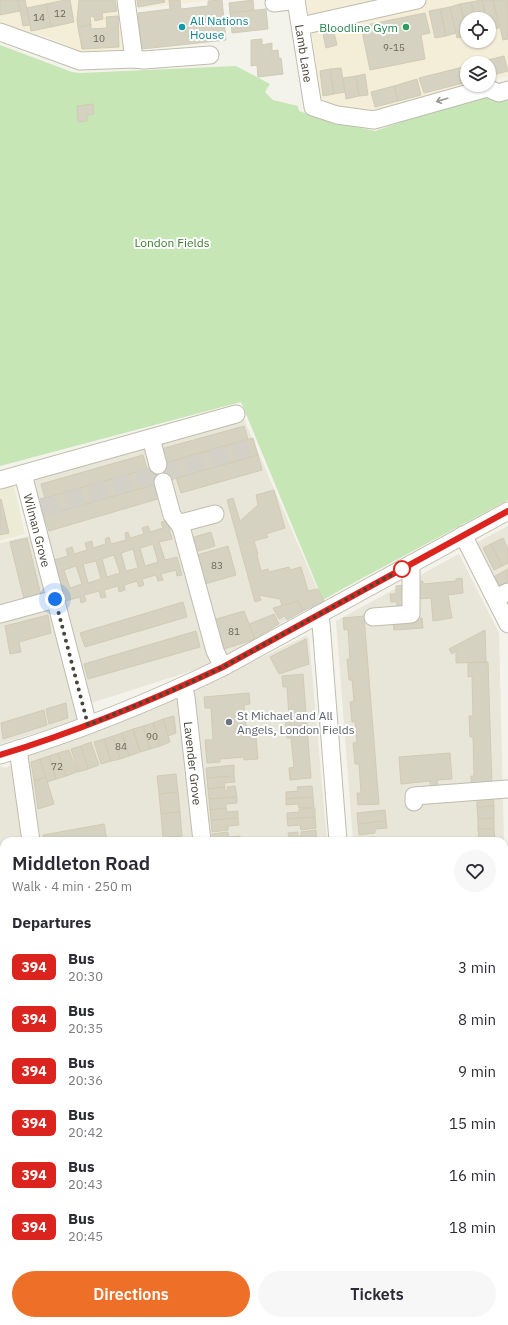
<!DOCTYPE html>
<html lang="en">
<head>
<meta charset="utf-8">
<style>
  :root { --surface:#fff; --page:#f7f7f7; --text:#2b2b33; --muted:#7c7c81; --accent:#ee6f28 }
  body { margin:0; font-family:"IBM Plex Sans",sans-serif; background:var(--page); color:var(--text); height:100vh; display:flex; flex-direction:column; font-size:15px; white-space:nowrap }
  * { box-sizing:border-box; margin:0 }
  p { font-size:13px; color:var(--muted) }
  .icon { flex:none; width:22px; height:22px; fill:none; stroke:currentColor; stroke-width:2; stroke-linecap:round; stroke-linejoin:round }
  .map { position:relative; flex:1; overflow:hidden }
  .panel { position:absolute; left:0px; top:837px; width:508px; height:488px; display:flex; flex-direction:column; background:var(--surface); border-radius:12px 12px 0 0; box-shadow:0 1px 3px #0004 }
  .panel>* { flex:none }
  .badge { padding:0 8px; border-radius:6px; font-size:14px; line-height:26px }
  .fabs { position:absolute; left:460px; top:12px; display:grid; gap:8px }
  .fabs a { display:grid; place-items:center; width:36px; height:36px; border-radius:50%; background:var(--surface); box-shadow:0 1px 3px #0004; font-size:20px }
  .you { position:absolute; width:20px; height:20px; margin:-10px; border:3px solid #fff; border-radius:50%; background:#1a73e8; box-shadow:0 0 0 6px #1a73e833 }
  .map>.badge { position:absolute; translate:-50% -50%; box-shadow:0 0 0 2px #fff }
  h2 { padding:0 12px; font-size:15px; line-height:36px }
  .round { display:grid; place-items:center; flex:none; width:42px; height:42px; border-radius:21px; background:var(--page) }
  .summary { display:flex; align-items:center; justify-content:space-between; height:68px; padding:0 12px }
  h1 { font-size:19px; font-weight:600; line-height:30px }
  .button { display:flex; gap:8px; margin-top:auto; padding:8px 12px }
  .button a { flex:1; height:46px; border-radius:24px; background:var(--accent); color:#fff; font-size:16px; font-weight:600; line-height:46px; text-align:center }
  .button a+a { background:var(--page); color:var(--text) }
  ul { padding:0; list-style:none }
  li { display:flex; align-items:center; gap:12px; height:52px; padding:0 12px }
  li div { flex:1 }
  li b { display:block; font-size:15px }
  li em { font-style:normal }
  li .badge { min-width:44px; font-weight:700; text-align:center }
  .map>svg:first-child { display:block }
  .residential { fill:#e8e6d9 }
  .commercial { fill:#f4eed8; fill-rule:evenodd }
  .education { fill:#ecebd5 }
  .green { fill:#c6e6b6 }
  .building { fill:#d5d2c1; stroke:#d0cbb4; fill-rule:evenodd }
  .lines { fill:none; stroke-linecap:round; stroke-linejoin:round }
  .minor-tunnel { stroke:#d2d0c7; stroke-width:17; stroke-dasharray:17 8; stroke-linecap:butt }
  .minor-casing { stroke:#bfbdad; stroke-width:19 }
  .minor { stroke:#fff; stroke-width:17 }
  .oneway { stroke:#9a9992 }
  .line-casing { stroke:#fff; stroke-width:9 }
  .line { stroke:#dc241f; stroke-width:6 }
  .walk { stroke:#484539; stroke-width:4; stroke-dasharray:0 7.2 }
  .culture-dot { fill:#0f9aa8; stroke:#fff; stroke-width:1.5 }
  .leisure-dot { fill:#2e9e5b; stroke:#fff; stroke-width:1.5 }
  .stop-dot { fill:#fff; stroke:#dc241f; stroke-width:2 }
  .worship-dot { fill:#6b7280; stroke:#fff; stroke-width:1.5 }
  .labels { text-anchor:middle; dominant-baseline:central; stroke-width:4; stroke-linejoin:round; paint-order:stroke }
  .number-label { font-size:10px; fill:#6b685b }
  .culture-label { font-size:12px; fill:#0d838f; stroke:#fff; text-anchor:start }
  .leisure-label { font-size:12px; fill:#27864d; stroke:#fff; text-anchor:end }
  .street-label { font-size:12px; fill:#484539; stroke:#fff }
  .park-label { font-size:12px; fill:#3b772f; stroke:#fff }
  .worship-label { font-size:12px; fill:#5b616d; stroke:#fff; text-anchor:start }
</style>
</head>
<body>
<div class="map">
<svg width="508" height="1325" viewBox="0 0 508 1325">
  <rect width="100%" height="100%" fill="#f4f3eb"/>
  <g class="residential">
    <path d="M243,417L322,600L207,666L88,704L32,476Z"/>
    <path d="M508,526V603L476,543Z"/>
    <path d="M32,535L81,719L0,744V543Z"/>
    <path d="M459,554L499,633L504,841H353L336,621Z"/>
    <path d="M306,636L309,638L327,841H4V1321H364L365,1325H0V766L6,768L25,756L193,690Z"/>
    <path d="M504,850L508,904V1325H392L391,1321H504Z"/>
  </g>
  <g class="commercial">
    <path d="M0,0H117L124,51L82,52L49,38L0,23Z"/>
    <path d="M135,0H211L137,9Z"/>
    <path d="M307,0H508V76L489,80V63H467V85L370,112L322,104ZM467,19H489V41H467Z"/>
  </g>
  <path class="education" d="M13,481L25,534L0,541V485Z"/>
  <path class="green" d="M0,45L72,72L80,73L236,66L270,84L265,92L273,100L298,106L299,111L332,122L375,131L487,93L508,94V500L344,588L323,600L241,402L0,466Z"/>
  <g class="building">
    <path d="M0,0H18L20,11L0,15Z"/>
    <path d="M18,0H25L30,25L23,26Z"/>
    <path d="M65,0H70L74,22L51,27L46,4Z"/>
    <path d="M79,0H115L117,11L102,13L103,19L95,21L94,17L90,16L91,25L78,27L77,20Z"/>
    <path d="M137,0H164L165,2L138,7Z"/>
    <path d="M169,0H180L181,9L208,6V1L222,0L226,40L142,49L138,13L170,9Z"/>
    <path d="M253,0L254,10L230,13L229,3Z"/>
    <path d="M482,0H493L499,28L489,30V19H486Z"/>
    <path d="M482,0L486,19H475L471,2Z"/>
    <path d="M493,0H508V39L503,40Z"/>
    <path d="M471,2L475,19H467V32L460,4Z"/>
    <path d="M46,4L51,27L31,31L27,8Z"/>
    <path d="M460,4L467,36L457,38L450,7Z"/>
    <path d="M450,7L456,33L446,36L440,9Z"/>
    <path d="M266,9L268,29L232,33L230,13Z"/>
    <path d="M440,9L446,36L435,38L429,11Z"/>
    <path d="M425,13L430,33L421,35L425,59L370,70L361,26Z"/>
    <path d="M118,16L119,47L82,49L78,27L91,25V29L107,28L106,17Z"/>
    <path d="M334,32L337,45L326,48L323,34Z"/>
    <path d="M262,39V45L272,43V51L278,50L279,59L281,58L283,74L258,77L257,65L251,66V40Z"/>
    <path d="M504,56L508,71L489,76V63H476Z"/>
    <path d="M467,66V82L424,93L419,78Z"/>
    <path d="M341,68L345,92L334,94L330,69Z"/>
    <path d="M330,69L334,94L323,96L320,71Z"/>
    <path d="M365,74L368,95L359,96L356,76Z"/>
    <path d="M356,76L359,96L346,99L343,78Z"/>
    <path d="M417,79L421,95L398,101L394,86Z"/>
    <path d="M394,86L398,101L375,107L371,92Z"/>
    <path d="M93,104L94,114L87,115V121L78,122L77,106Z"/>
    <path d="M244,426L248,439L165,463L161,449Z"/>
    <path d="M253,438L258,455L44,516L40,499Z"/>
    <path d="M143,455L147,469L45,498L41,484Z"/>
    <path d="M258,455L262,470L181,493L176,478Z"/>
    <path d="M157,484L161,498L49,531L44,516Z"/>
    <path d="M274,490L285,528L266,534L268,537L254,541L258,554L257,555L261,571L268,569L269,572L289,567L290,570L301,567L308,591L318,589L324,601L303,611L298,601L282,606L280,599L259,595L261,600L255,602L227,500L233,498L240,521L258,505L256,495Z"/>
    <path d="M1,499L9,533L0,535V500Z"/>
    <path d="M167,521L172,539L159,542L165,560L177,557L182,575L177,576L176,570L161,574L163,580L158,581L156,575L142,579L144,585L139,587L137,581L124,585L125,590L119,592L118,586L104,590L106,597L101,598L99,591L84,595L86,601L81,603L80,597L65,601L54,560L68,556L66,549L72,547L74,554L87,550L85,543L92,541L93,548L106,544L105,539L109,537L111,544L126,540L125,533L128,532L130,538L144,534L142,528L148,526L150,532L163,528L161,522ZM153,544L158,562L145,566L140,548ZM133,549L138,568L126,571L121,553ZM114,555L120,573L107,577L102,559ZM96,561L101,579L88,583L83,564ZM76,566L82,584L70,588L64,570Z"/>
    <path d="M211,532L215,546L195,552L191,538Z"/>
    <path d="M27,538L41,595L24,599L10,542Z"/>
    <path d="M503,538L508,549V563L502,566L491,544Z"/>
    <path d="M491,544L502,566L494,570L483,548Z"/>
    <path d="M228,546L236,575L205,584L197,555Z"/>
    <path d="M508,569V583L500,587L495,576Z"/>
    <path d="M462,578L463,593L448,595L452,618L433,621L431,598L416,599L415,582L423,581V584L456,581V579Z"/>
    <path d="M404,585L405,605L397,606V602H391L390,594H396V586Z"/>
    <path d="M298,601L303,611L287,620L285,616L279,619L273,608Z"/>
    <path d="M183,602L187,617L85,647L80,633Z"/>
    <path d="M244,611L255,639L221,650L213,620Z"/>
    <path d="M274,614L279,624L255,639L249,624Z"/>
    <path d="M48,615L51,633L19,642L21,652L10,654L5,626Z"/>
    <path d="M364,616L379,804L358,805L357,793H361L359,764H355L353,743L357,742L355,722H352L350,702L354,701L352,680H349L347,659H350L348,629L344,630L343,618Z"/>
    <path d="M422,618L423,628L394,630L393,620Z"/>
    <path d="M485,630L486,662L456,663V651L452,654L449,649Z"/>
    <path d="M196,631L200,647L88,679L84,664Z"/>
    <path d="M306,639L309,664L279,674L270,657Z"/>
    <path d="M488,662L492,786L471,787V776H474L473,737H470L469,716H473L472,676L468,677V663Z"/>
    <path d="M303,674L311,778L290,780L289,768L294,767L291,738H287L285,717L289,716L287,687H283L282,676Z"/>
    <path d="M249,693L250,704L244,705L247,737L256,736L258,759L244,760V757L220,759V762L207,763L205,740H213L211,708H205L204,697Z"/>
    <path d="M66,703L68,718L49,724L46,709Z"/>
    <path d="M44,710L47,725L3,739L1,723Z"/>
    <path d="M174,716L176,733L168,736L163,719Z"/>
    <path d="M163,719L170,742L160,746L153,723Z"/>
    <path d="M153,723L160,746L150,749L143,726Z"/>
    <path d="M143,726L150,749L140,752L133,729Z"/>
    <path d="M133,729L140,752L129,756L122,733Z"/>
    <path d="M122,733L129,756L120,759L113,736Z"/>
    <path d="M113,736L120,759L111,761L104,739Z"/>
    <path d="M104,739L111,761L101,764L94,742Z"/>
    <path d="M91,742L99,765L88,769L81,746Z"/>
    <path d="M81,746L88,769L78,772L71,749Z"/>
    <path d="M69,750L77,772L66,776L58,753Z"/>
    <path d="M58,753L66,776L56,779L49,756Z"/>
    <path d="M450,753L452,779L437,780L438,788H430V781L401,784L399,757Z"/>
    <path d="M49,756L56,779L47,782L40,759Z"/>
    <path d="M40,759L46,777L34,781L31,762Z"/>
    <path d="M234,765V776L207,778L206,768Z"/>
    <path d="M176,774L178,792L159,794L157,776Z"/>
    <path d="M234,776L235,782L224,783L225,787L208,789L207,778Z"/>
    <path d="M46,777L54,804L38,809L34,781Z"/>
    <path d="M235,786L237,797L209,799L208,789L225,787V791H228L227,787Z"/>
    <path d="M312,786L313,797L286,799V792L298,791L297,787Z"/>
    <path d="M178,792L180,812L161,814L159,794Z"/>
    <path d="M477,796H493L494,806L477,807Z"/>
    <path d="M237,797V803L226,804V808L210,810L209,799Z"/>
    <path d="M313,797L314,807L299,808L298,804L286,805V799Z"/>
    <path d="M494,806V818L478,819L477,807Z"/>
    <path d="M226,808L227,812L238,811V818L211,820L210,810Z"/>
    <path d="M315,808V817L287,819V813L299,812V809Z"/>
    <path d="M385,810L386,821L358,824L357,813Z"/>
    <path d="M180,812L182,836L163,838L161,814Z"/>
    <path d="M315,817L316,828L301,830L300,825L288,826L287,819Z"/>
    <path d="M238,818L239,825L228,826V830L212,832L211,820Z"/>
    <path d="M494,818V829H478V819Z"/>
    <path d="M386,821L387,828L375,829V833L359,835L358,824Z"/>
    <path d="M104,824L107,841H44L43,835Z"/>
    <path d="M478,829H494L495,840H479Z"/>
    <path d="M316,830L317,841H289L288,833L298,832V836H301V832Z"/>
    <path d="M228,832L229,837L240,836V841H212V834Z"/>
    <path d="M375,837L376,841H359V838Z"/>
    <path d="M4,865V880H0V866Z"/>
    <path d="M4,934V973L0,974V935Z"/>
    <path d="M507,968L508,979L504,980V969Z"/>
    <path d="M508,979V990L504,991V980Z"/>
    <path d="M4,1006V1021L0,1022V1007Z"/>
    <path d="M508,1028V1038L504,1039V1029Z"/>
    <path d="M508,1067V1081H504V1068Z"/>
    <path d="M504,1081H508V1093L504,1094Z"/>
    <rect x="0" y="1172" width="4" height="14"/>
    <path d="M4,1228V1245H0V1229Z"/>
    <path d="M60,1321H76L77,1325H61Z"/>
    <rect x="120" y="1321" width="14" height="4"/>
    <rect x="207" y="1321" width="16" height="4"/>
    <rect x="252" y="1321" width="18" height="4"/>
    <path d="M338,1321H359V1324L339,1325Z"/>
    <path d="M417,1321V1325H399V1322Z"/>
  </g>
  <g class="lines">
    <path class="minor-tunnel" d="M42,508L248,448"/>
    <g class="minor-casing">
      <g id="minor">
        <path id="s1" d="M296,0L313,107L337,115L374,120L487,88L499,93L508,90"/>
        <path d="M274,3L296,0"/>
        <path d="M301,26L417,0"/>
        <path d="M0,32L80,61L134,59L126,0"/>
        <path d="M134,59L144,60L210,55"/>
        <path d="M151,438L158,465"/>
        <path id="s2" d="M23,474L88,725"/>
        <path d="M0,480L236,414"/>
        <path d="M163,482L172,515L181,527L215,651L223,667"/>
        <path d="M181,527L185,522L215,514"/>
        <path d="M463,535L508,624"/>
        <path d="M495,598L508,592"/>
        <path d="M0,614L55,599"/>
        <path d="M318,615L321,623L338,841"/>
        <path d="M373,617L411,614V564"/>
        <path id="s3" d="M183,686L186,697L202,841"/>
        <path d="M18,749L31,841"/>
        <path d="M0,755C76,732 151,702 223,667L508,511"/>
        <path d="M414,802V796L508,789"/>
        <path d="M0,893L4,895"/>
        <path d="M0,924L4,923"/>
        <path d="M0,986L4,989"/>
        <path d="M504,1168H508"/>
        <path d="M0,1203H4"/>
        <path d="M101,1321L102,1325"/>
        <path d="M239,1321V1325"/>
        <path d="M378,1321V1325"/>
      </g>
    </g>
    <use href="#minor" class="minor"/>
  </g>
  <defs><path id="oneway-shaft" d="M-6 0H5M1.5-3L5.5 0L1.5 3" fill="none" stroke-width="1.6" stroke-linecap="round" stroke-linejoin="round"/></defs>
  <use class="oneway" href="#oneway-shaft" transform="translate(442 100) rotate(164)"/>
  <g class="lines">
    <g class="line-casing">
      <path id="line" d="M0,755C76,732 151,701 223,667L508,511"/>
    </g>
    <use href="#line" class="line"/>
    <path class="walk" d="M55,599L88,725L183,686L223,667L402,569"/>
  </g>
  <circle class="culture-dot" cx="182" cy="27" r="4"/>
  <circle class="leisure-dot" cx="406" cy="27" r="4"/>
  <circle class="stop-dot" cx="402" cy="569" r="8"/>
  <circle class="worship-dot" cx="229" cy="722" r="4"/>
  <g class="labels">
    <g class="number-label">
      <text x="60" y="13">12</text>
      <text x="39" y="17">14</text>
      <text x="99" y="38">10</text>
      <text x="394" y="47">9-15</text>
      <text x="217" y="565">83</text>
      <text x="234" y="631">81</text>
      <text x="152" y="736">90</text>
      <text x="121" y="746">84</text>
      <text x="57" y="766">72</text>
    </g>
    <g class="culture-label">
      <text x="190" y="20">All Nations<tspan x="190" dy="14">House</tspan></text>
    </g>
    <g class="leisure-label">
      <text x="398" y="27">Bloodline Gym</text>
    </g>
    <g class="street-label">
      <text stroke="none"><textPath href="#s1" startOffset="54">Lamb Lane</textPath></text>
      <text stroke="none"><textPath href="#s2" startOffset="58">Wilman Grove</textPath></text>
      <text stroke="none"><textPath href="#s3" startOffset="78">Lavender Grove</textPath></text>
    </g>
    <g class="park-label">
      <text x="172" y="242">London Fields</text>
    </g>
    <g class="worship-label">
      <text x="237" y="715">St Michael and All<tspan x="237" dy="14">Angels, London Fields</tspan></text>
    </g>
  </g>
</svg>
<div class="fabs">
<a><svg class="icon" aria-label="locate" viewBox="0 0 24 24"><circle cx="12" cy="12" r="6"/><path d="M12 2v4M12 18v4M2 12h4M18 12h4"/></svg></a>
<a><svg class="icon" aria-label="layers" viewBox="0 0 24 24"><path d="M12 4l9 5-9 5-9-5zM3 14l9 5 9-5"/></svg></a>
</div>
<div class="you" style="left:55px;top:599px"></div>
<section class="panel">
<div class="summary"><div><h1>Middleton Road</h1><p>Walk · 4 min · 250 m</p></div><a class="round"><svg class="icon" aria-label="heart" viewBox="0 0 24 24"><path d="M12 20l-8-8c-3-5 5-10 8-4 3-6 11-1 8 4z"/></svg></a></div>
<h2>Departures</h2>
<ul>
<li><span class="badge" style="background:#dc241f;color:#fff">394</span><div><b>Bus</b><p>20:30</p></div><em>3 min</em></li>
<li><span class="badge" style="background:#dc241f;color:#fff">394</span><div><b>Bus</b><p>20:35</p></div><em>8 min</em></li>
<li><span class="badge" style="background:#dc241f;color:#fff">394</span><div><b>Bus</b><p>20:36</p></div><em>9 min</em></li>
<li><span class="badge" style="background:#dc241f;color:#fff">394</span><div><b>Bus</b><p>20:42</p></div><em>15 min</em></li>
<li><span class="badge" style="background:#dc241f;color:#fff">394</span><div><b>Bus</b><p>20:43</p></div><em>16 min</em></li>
<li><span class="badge" style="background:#dc241f;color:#fff">394</span><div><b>Bus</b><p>20:45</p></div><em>18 min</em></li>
</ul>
<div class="button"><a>Directions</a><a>Tickets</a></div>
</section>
</div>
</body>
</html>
